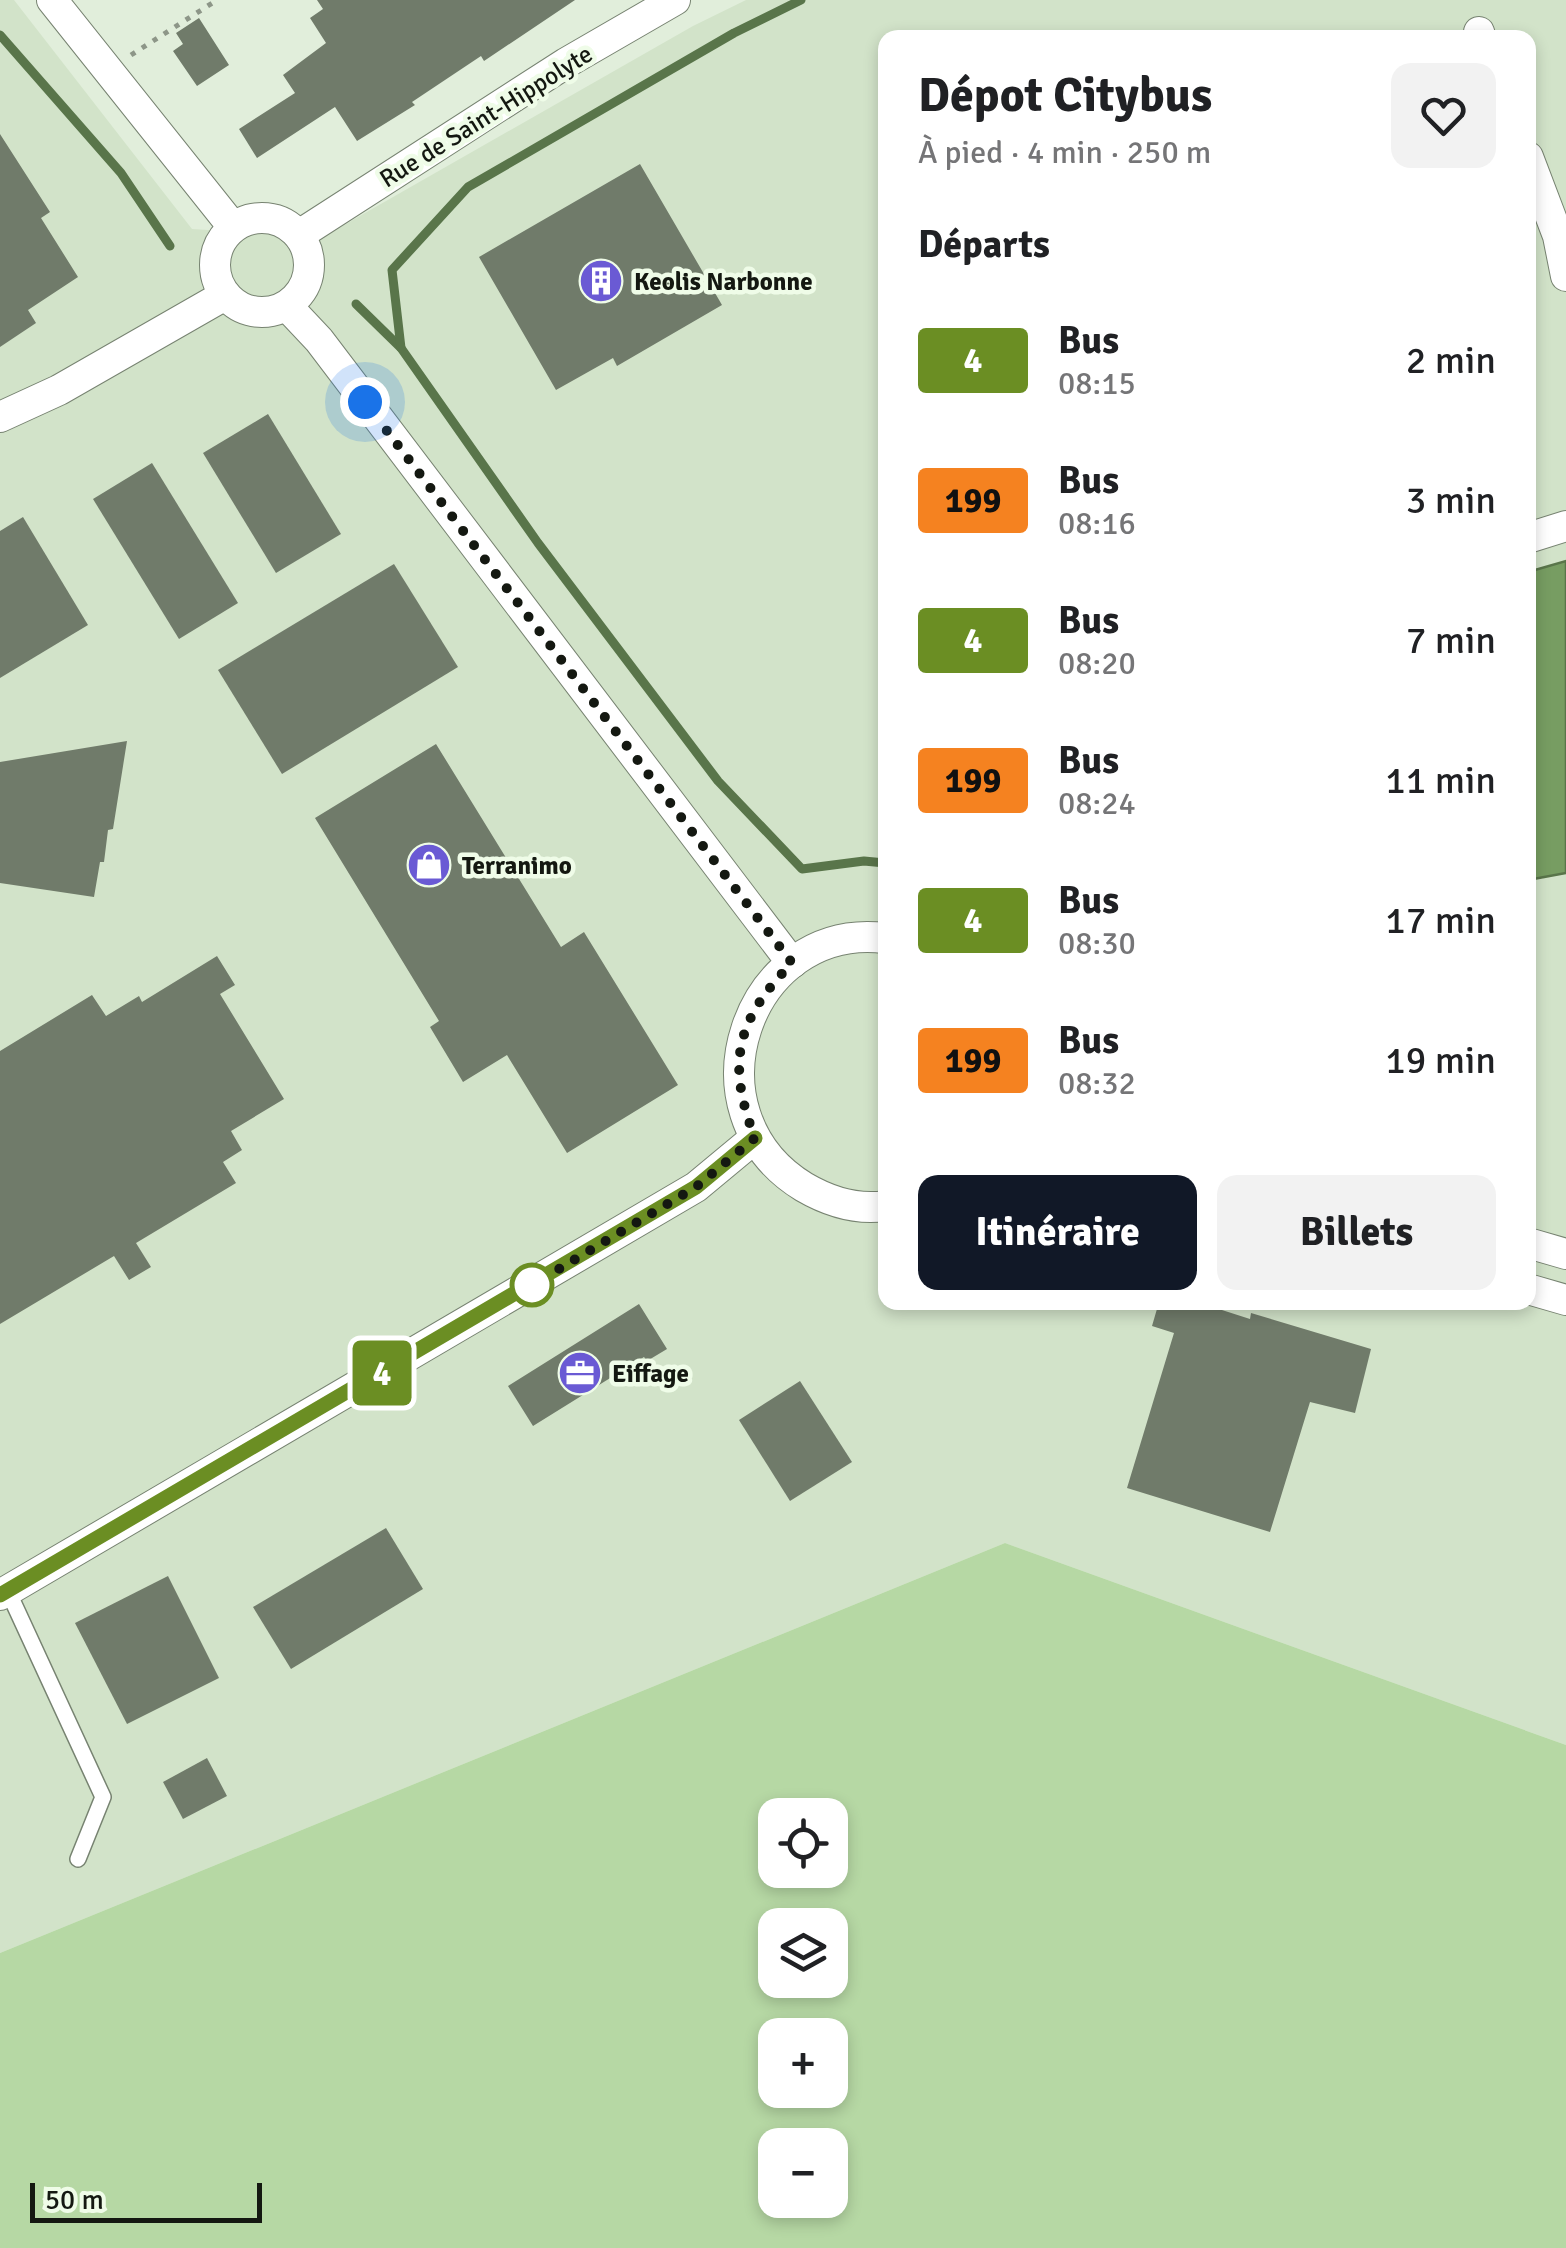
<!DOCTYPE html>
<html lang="fr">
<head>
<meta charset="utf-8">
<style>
  :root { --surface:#fff; --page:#f2f2f2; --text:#202124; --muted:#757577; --accent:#111827 }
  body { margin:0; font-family:Signika,sans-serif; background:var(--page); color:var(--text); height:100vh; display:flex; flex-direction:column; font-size:38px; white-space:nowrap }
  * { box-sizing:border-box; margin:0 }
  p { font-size:32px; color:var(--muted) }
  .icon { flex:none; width:55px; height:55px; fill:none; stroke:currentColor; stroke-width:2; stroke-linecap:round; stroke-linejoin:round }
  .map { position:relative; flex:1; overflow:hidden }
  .panel { position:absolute; left:878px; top:30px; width:658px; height:1280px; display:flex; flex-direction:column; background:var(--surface); border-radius:20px; box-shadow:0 5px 15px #0003 }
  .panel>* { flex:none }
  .badge { padding:0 20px; border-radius:8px; font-size:35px; line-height:65px }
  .tools { position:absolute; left:758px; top:1798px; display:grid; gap:20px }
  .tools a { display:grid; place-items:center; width:90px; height:90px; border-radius:20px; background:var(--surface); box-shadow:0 5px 15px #0003; font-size:50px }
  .scale { position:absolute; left:30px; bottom:25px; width:232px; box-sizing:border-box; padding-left:10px; border:5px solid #141811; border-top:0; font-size:28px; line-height:35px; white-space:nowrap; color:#141811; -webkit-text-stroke:8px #effce8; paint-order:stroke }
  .you { position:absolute; width:50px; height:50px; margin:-25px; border:8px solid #fff; border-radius:50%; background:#1a73e8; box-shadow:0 0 0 15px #1a73e833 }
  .map>.badge { position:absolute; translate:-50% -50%; box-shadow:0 0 0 5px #fff }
  h2 { padding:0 40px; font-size:38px; line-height:90px }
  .round { display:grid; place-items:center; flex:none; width:105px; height:105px; border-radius:20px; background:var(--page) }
  .head { display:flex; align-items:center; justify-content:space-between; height:170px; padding:0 40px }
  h1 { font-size:48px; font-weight:700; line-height:75px }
  .action { display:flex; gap:20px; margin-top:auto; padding:20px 40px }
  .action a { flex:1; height:115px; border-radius:20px; background:var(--accent); color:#fff; font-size:40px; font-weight:700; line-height:115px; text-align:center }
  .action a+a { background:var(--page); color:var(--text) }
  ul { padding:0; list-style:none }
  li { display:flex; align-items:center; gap:30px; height:140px; padding:0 40px }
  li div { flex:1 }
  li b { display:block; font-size:38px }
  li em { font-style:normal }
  li .badge { min-width:110px; font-weight:700; text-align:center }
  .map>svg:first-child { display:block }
  .built { fill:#d2e3c9; fill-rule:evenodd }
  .green { fill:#b6d8a4; fill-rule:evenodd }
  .water { fill:#779d62; stroke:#59754a; stroke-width:2.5 }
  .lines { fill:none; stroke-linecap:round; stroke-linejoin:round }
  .stream { stroke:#59754a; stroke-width:9 }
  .building { fill:#707b6a }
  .service-casing { stroke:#778371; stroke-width:18 }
  .minor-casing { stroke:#778371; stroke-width:32 }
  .path { stroke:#8d9688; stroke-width:5; stroke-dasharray:5 8; stroke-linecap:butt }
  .service { stroke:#fff; stroke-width:15 }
  .minor { stroke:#fff; stroke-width:30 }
  .line-casing { stroke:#fff; stroke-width:22 }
  .line { stroke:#6b8e23; stroke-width:15 }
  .walk { stroke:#141811; stroke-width:10; stroke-dasharray:0 18 }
  .stop-dot { fill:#fff; stroke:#6b8e23; stroke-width:5 }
  .labels { text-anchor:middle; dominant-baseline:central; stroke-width:9; stroke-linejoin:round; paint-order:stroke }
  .street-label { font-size:25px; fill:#141811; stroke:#effce8 }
  .poi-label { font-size:25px; font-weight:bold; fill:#141811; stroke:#effce8; text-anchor:start }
</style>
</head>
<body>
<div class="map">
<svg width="1566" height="2248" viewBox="0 0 1566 2248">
  <rect width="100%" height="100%" fill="#e1eedb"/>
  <path class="built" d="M0,0H14L192,229L323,237L693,26L746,0H1566V1745L1005,1543L0,1953ZM885,38H1528V1302H885Z"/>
  <path class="green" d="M1005,1543L1566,1745V2248H0V1953ZM775,1815H830V1870H775ZM775,1925H830V1980H775ZM775,2035H830V2090H775ZM775,2145H830V2200H775Z"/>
  <path class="water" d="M1566,561V873L1528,880V572Z"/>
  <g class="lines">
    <g class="stream">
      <path d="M0,35L121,173L170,246"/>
      <path d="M356,304L401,348L538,543L718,781L802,869L864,861L885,863"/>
      <path d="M401,348L392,270L468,187L734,33L801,0"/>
    </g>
  </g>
  <g class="building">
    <path d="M317,0H575L484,61L481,56L412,102L415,105L357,141L335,107L257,158L239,129L295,93L283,75L326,43L310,18L323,9Z"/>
    <path d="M199,18L229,65L197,86L173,51L183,44L176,33Z"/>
    <path d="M0,134L50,212L41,218L78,277L28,310L36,323L0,347Z"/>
    <path d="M640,164L722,305L617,366L613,358L556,390L479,257Z"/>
    <path d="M268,414L341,534L276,573L203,453Z"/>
    <path d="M152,463L238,603L179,639L93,499Z"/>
    <path d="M23,517L88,625L0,678V531Z"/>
    <path d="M394,564L458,667L282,774L218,670Z"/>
    <path d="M127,741L113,829L108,830L104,862H100L94,897L0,883V762Z"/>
    <path d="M436,744L561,947L584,932L678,1085L567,1153L507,1055L463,1082L430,1027L439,1021L315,818Z"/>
    <path d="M217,956L235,985L220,994L284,1099L231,1131L242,1150L223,1162L236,1183L136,1243L151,1267L129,1280L114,1256L0,1324V1051L92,995L106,1016L139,996L142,1002Z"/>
    <path d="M1159,1302H1197L1250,1319L1251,1313L1371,1349L1355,1413L1310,1402L1270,1532L1127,1488L1174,1333L1152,1326Z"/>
    <path d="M639,1304L667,1349L647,1361L644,1357L533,1426L508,1386Z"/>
    <path d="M800,1381L852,1462L790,1501L739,1420Z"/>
    <path d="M386,1528L423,1589L291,1669L253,1607Z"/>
    <path d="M168,1576L219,1678L127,1724L75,1623Z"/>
    <path d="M207,1758L227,1796L183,1819L163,1782Z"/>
  </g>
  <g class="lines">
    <g class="service-casing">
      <path id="service" d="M8,1591L103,1797L78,1859"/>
    </g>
    <g class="minor-casing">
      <g id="minor">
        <path d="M52,0L233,227"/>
        <path d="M1479,32L1481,38"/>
        <path d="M1528,157L1558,236L1566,276"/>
        <circle cx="262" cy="265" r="47"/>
        <path d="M299,235L566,63L675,0"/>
        <path d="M287,306L319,340L792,963"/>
        <path d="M0,417L59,390L225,295"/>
        <path d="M1528,538L1566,526"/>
        <path d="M885,938C747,921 681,1112 804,1187C828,1201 857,1210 885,1206"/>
        <path d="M1528,1243L1566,1254"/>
        <path d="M1528,1289L1566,1300"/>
        <path d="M0,1595L696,1187L755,1138"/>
      </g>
    </g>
    <path class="path" d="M131,55L217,0"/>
    <use href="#service" class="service"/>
    <use href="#minor" class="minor"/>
  </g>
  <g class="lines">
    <g class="line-casing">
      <path id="line" d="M0,1595L696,1187L755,1138"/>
    </g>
    <use href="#line" class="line"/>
    <path class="walk" d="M365,402L792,963C736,1020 726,1063 755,1138L696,1187L532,1285"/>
  </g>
  <defs>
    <g id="building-disc" transform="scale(2.25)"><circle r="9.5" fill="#6a5ad4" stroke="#effce8"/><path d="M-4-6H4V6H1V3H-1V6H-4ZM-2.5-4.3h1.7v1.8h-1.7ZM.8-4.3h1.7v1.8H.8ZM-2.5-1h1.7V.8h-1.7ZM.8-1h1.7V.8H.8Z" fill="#fff"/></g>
    <g id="shop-disc" transform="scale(2.25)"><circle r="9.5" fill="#6a5ad4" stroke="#effce8"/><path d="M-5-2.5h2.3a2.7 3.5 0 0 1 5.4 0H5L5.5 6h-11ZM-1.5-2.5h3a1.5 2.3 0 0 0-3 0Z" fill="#fff"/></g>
    <g id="office-disc" transform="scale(2.25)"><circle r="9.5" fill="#6a5ad4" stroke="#effce8"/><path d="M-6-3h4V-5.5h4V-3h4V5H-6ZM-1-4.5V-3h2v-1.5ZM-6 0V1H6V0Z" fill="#fff"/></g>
  </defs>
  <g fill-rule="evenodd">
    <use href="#building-disc" x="601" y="281"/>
    <use href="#shop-disc" x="429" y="865"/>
    <use href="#office-disc" x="580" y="1373"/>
  </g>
  <circle class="stop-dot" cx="532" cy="1285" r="20"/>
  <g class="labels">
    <g class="street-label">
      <text transform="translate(486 116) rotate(-32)">Rue de Saint-Hippolyte</text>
    </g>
    <g class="poi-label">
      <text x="634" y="281">Keolis Narbonne</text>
      <text x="462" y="865">Terranimo</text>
      <text x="612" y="1373">Eiffage</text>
    </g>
  </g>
</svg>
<div class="tools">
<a><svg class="icon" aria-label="locate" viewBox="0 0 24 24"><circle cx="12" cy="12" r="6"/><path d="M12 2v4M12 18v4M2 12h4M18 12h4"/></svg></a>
<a><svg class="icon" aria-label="layers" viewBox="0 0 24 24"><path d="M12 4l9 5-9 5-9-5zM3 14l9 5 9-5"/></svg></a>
<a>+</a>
<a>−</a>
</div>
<div class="scale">50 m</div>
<div class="you" style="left:365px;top:402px"></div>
<b class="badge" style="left:382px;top:1373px;background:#6b8e23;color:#fff">4</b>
<section class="panel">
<div class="head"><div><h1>Dépot Citybus</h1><p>À pied · 4 min · 250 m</p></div><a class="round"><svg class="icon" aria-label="heart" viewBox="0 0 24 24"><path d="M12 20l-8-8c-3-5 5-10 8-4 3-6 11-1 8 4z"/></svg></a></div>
<h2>Départs</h2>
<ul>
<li><span class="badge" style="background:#6b8e23;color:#fff">4</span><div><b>Bus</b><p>08:15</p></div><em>2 min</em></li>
<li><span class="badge" style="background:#f58220;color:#111">199</span><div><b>Bus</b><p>08:16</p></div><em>3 min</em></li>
<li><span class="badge" style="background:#6b8e23;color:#fff">4</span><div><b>Bus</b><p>08:20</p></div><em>7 min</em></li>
<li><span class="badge" style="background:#f58220;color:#111">199</span><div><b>Bus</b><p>08:24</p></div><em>11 min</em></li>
<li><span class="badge" style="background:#6b8e23;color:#fff">4</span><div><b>Bus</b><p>08:30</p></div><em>17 min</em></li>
<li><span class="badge" style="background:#f58220;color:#111">199</span><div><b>Bus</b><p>08:32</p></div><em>19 min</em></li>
</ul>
<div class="action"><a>Itinéraire</a><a>Billets</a></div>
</section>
</div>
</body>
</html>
